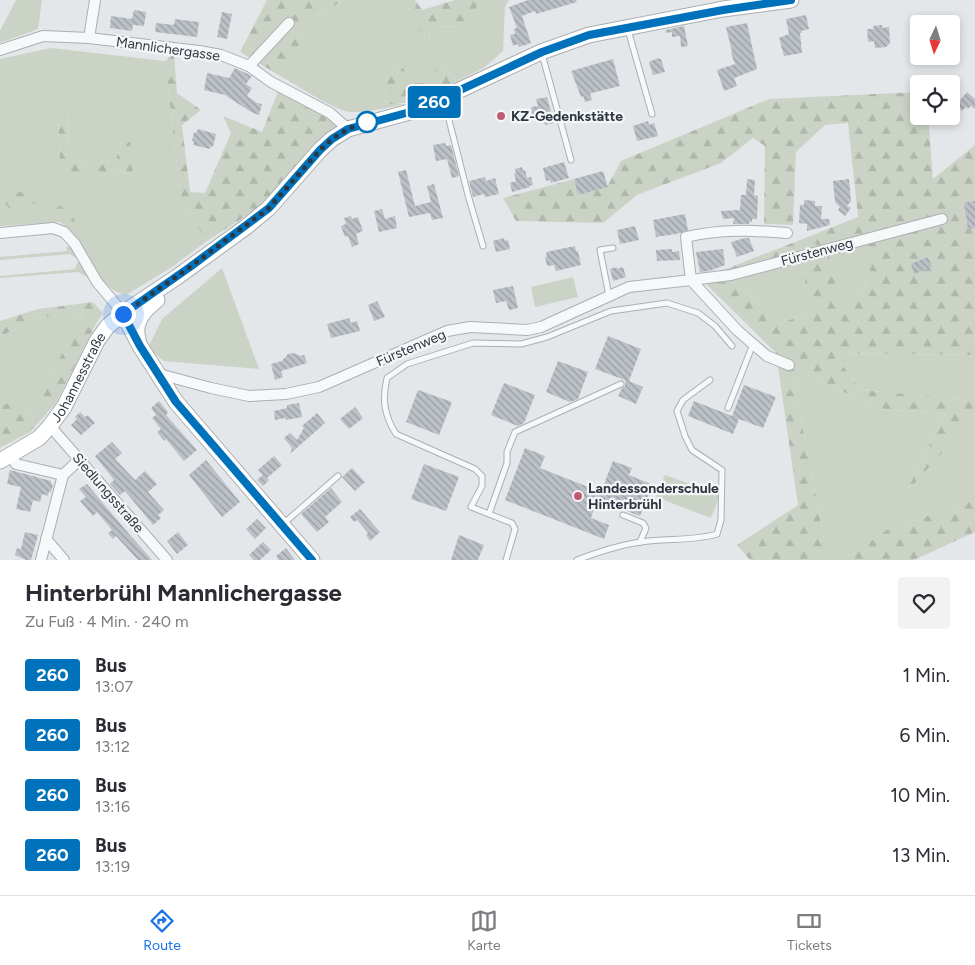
<!DOCTYPE html>
<html lang="de">
<head>
<meta charset="utf-8">
<style>
  :root { --surface:#fff; --page:#f2f2f3; --text:#2b2b33; --muted:#7c7c81; --line:#e1e1e2; --accent:#1a73e8 }
  body { margin:0; font-family:Figtree,sans-serif; background:var(--page); color:var(--text); height:100vh; display:flex; flex-direction:column; font-size:19px; white-space:nowrap }
  * { box-sizing:border-box; margin:0 }
  p { font-size:16px; color:var(--muted) }
  .icon { flex:none; width:28px; height:28px; fill:none; stroke:currentColor; stroke-width:2; stroke-linecap:round; stroke-linejoin:round }
  .map { position:relative; height:560px; overflow:hidden }
  .sheet { display:flex; flex-direction:column; background:var(--surface); flex:1 }
  .sheet>* { flex:none }
  .badge { padding:0 10px; border-radius:4px; font-size:18px; line-height:32px }
  .needle { width:32px; rotate:184deg }
  .fabs { position:absolute; left:910px; top:15px; display:grid; gap:10px }
  .fabs a { display:grid; place-items:center; width:50px; height:50px; border-radius:5px; background:var(--surface); box-shadow:0 2px 8px #0003; font-size:25px }
  .you { position:absolute; width:25px; height:25px; margin:-12px; border:4px solid #fff; border-radius:50%; background:#1a73e8; box-shadow:0 0 0 8px #1a73e833 }
  .map>.badge { position:absolute; translate:-50% -50%; box-shadow:0 0 0 2px #fff }
  .round { display:grid; place-items:center; flex:none; width:52px; height:52px; border-radius:5px; background:var(--page) }
  .head { display:flex; align-items:center; justify-content:space-between; height:85px; padding:0 25px }
  h1 { font-size:24px; font-weight:700; line-height:38px }
  ul { padding:0; list-style:none }
  li { display:flex; align-items:center; gap:15px; height:60px; padding:0 25px }
  li div { flex:1 }
  li b { display:block; font-size:19px }
  li em { font-style:normal }
  li .badge { min-width:55px; font-weight:700; text-align:center }
  .menu { display:flex; justify-content:space-around; align-items:center; height:70px; border-top:1px solid var(--line); background:var(--surface); font-size:14px; color:var(--muted) }
  .menu a { display:grid; justify-items:center; gap:2px }
  .menu .on { color:var(--accent) }
  .map>svg:first-child { display:block }
  .green { fill:#cbd3c6; fill-rule:evenodd }
  .forest { fill:url(#forest-firs); fill-rule:evenodd }
  .building { fill:url(#building-back-hatch) }
  .lines { fill:none; stroke-linecap:round; stroke-linejoin:round }
  .lane-casing { stroke:#aaafb4; stroke-width:7 }
  .street-casing { stroke:#aaafb4; stroke-width:12 }
  .secondary-casing { stroke:#aaafb4; stroke-width:17 }
  .lane { stroke:#f7f8f9; stroke-width:5 }
  .street { stroke:#f7f8f9; stroke-width:10 }
  .secondary { stroke:#fff; stroke-width:15 }
  .line-casing { stroke:#fff; stroke-width:11 }
  .line { stroke:#0072bc; stroke-width:8 }
  .walk { stroke:#2e3741; stroke-width:5; stroke-dasharray:0 9 }
  .poi-dot { fill:#c05972; stroke:#f4f6f8; stroke-width:2 }
  .stop-dot { fill:#fff; stroke:#0072bc; stroke-width:2.5 }
  .labels { text-anchor:middle; dominant-baseline:central; stroke-width:4.5; stroke-linejoin:round; paint-order:stroke }
  .street-label { font-size:14px; fill:#2e3741; stroke:#f4f6f8 }
  .poi-label { font-size:14px; font-weight:bold; fill:#2e3741; stroke:#f4f6f8; text-anchor:start }
</style>
</head>
<body>
<div class="map">
<svg width="975" height="560" viewBox="0 0 975 560">
  <defs>
    <pattern id="forest-firs" width="22" height="20" patternUnits="userSpaceOnUse" patternTransform="scale(1.25)"><rect width="22" height="20" fill="#cbd3c6"/><path d="M5 1l3.5 6h-7zM16 11l3.5 6h-7z" fill="#afb6ab"/></pattern>
    <pattern id="building-back-hatch" width="6" height="6" patternUnits="userSpaceOnUse" patternTransform="scale(1.25)"><rect width="6" height="6" fill="#bcc1c7"/><path d="M-1 5l2 2M0 0l6 6M5-1l2 2" fill="none" stroke="#999ea3"/></pattern>
  </defs>
  <rect width="100%" height="100%" fill="#e4e7ea"/>
  <g class="green">
    <path d="M16,0H42L38,29L0,43V31Z"/>
    <path d="M342,0H403L429,44L430,27L463,26L482,0H509L505,7L503,51L485,67L456,82L438,58L433,83H412L400,63L383,83L387,104H406C388,107 369,113 351,112C335,111 302,88 287,80L308,20L341,2Z"/>
    <path d="M51,48L165,61L181,200L207,241L172,267L126,295C92,288 91,241 60,222L0,226V59ZM68,106L69,155L88,165L116,160L121,142L132,176L120,170L95,177L60,160L58,121Z"/>
    <path d="M815,244L833,251L857,248L871,266L862,295L841,304L829,256L811,311L780,324L726,275Z"/>
    <path d="M71,246L78,257H74L70,254L0,260V257L67,251L66,247Z"/>
    <path d="M82,262L88,276H85L79,272L0,278V276L75,269L77,263Z"/>
    <path d="M222,268L259,369L164,361L148,348L162,319Z"/>
    <path d="M573,277L578,297L535,307L531,287Z"/>
    <path d="M84,312L57,363L32,420L18,395L0,408V337L35,318Z"/>
    <path d="M833,353L973,355L975,359V398L973,400L861,390Z"/>
    <path d="M808,375L880,409L945,414L906,492L975,416V500L888,529L844,560H828L793,378Z"/>
    <path d="M665,475L720,495L711,518L656,497Z"/>
  </g>
  <g class="forest">
    <path d="M267,0H342L341,2L308,20L287,80L240,52Z"/>
    <path d="M403,0H415L422,10L455,0H482L463,26L430,27L429,45Z"/>
    <path d="M174,54L177,93L201,110L182,125L190,192L205,193L231,133L223,116L262,132L278,92L327,116L337,126L304,156L260,207L207,241L181,200L165,61Z"/>
    <path d="M437,57L456,82C432,96 415,104 387,104L383,83L400,63L412,83H433Z"/>
    <path d="M919,92V116H928L933,179L975,145V359L973,355L833,353L861,390L973,400L975,398V416L905,494L945,414L880,409L808,375L793,378L828,560H750L737,545L798,505L776,353L701,279L858,217L848,123L825,125L796,152L793,225L764,224L765,146L753,138L721,163L637,195L603,223L516,221L503,198L574,179L578,195L607,187L621,161L769,99ZM815,244L833,251L857,249L871,266L862,295L841,303L829,256L802,264L811,311L780,324L771,316L769,304L761,307L726,275Z"/>
    <path d="M68,105L69,155L88,165L116,160L121,142H130L133,176L120,170L95,177L69,174L60,161L58,121Z"/>
    <path d="M5,190L39,195L71,212L78,229L68,227L60,222L59,213L42,203L27,204L15,216L2,199Z"/>
    <path d="M93,302L103,313L96,324L56,403L30,432L0,448V408L18,395L32,420L57,363L84,312L35,318L0,337V321L38,309Z"/>
    <path d="M975,500V532L914,560H844L888,529Z"/>
  </g>
  <g class="building">
    <path d="M528,0H576L577,2L536,14L535,11L522,16L531,43L519,47L518,44L513,46L510,35L515,34L514,29L517,28L509,7Z"/>
    <path d="M134,10L146,12L144,26L133,25L132,31L110,28L111,16L132,19Z"/>
    <path d="M222,12L232,14L227,39L217,37Z"/>
    <path d="M806,15L809,29L801,31L802,33H800L802,53L784,56L779,38L789,34L786,19Z"/>
    <path d="M175,19L199,22L197,37L155,32L156,23L174,25Z"/>
    <path d="M747,23L757,69L734,78L737,86L724,91L717,70L735,64L731,53L732,52L726,27Z"/>
    <path d="M882,25V28L889,27L890,43L886,47L875,48L874,41L868,42L867,29H874L873,26Z"/>
    <path d="M684,26L688,46L681,47L680,36L672,37V32L666,33V30Z"/>
    <path d="M658,58L659,59H661L665,72L653,75L649,62Z"/>
    <path d="M613,59L620,86L592,93L590,94L592,100L585,102L583,96L581,97L571,71Z"/>
    <path d="M235,68L252,76L246,84L252,88L247,96L257,103L262,104L259,115L251,112L225,95L204,90L207,73L229,78Z"/>
    <path d="M967,92L975,99V109L971,106L968,109L966,107L962,111L956,105Z"/>
    <path d="M547,97L554,123L545,125L542,115L533,117L531,107L538,106L536,99Z"/>
    <path d="M648,121L649,125L654,123L658,136L637,141L633,126Z"/>
    <path d="M198,129L216,134L213,147L211,146L210,149L193,145L194,141H192L194,132L196,133Z"/>
    <path d="M445,143L446,146L451,145L459,176L452,178L447,159L436,161L433,145Z"/>
    <path d="M564,162L569,178L551,183L550,180L546,181L543,168Z"/>
    <path d="M522,167L523,171L525,170L527,178L531,177L533,185L529,186L530,187L512,192L510,183L516,181L514,173H516L515,169Z"/>
    <path d="M406,170L415,206L431,202L427,186L434,184L443,218L432,220L430,213L409,217L398,172Z"/>
    <path d="M603,171L608,187L578,195L574,179Z"/>
    <path d="M485,177L486,181L495,178L499,194L485,197L484,194L473,197L469,181Z"/>
    <path d="M747,179L755,180L754,195L758,196L757,219H752V222H749V224H733L734,218L723,219L721,211L740,210L741,195H746Z"/>
    <path d="M849,179L851,201L847,206L851,208L845,216L838,210L840,207L835,202L833,181Z"/>
    <path d="M804,200L815,201V206H822L821,219H829L830,225L807,231V224L799,223L800,205H804Z"/>
    <path d="M975,201V228L968,229L964,203Z"/>
    <path d="M382,209L385,219L395,216L397,228L379,232L374,211Z"/>
    <path d="M685,214L688,230L681,233L656,237L653,220Z"/>
    <path d="M351,216L352,219L358,217L363,231L356,234L359,244L352,247L348,236L345,237L341,226L346,224L344,218Z"/>
    <path d="M635,226L639,240L620,244L617,230Z"/>
    <path d="M504,238L505,241L508,240L510,249L496,252L493,241Z"/>
    <path d="M745,238H749L754,251L737,257L731,242Z"/>
    <path d="M575,246L576,251H578L581,265L556,271L554,265L547,266L545,257H547L546,252Z"/>
    <path d="M672,249V252L679,251L680,260L657,261L656,250Z"/>
    <path d="M723,249L725,265L709,271L700,272L696,252Z"/>
    <path d="M928,257L932,267L914,274L911,264Z"/>
    <path d="M617,267V269L623,267L626,277L613,281L610,269Z"/>
    <path d="M513,286L518,308L509,310L506,301L496,303L493,290Z"/>
    <path d="M377,301L385,317L374,321L368,305Z"/>
    <path d="M349,318L351,323L357,321L360,331L331,338L327,324Z"/>
    <path d="M608,336L641,349L629,381L643,387L636,404L618,396L622,388L625,386V380L595,369Z"/>
    <path d="M293,353L301,356L304,355L307,363L281,371L283,377L275,380L271,364L282,361L288,354Z"/>
    <path d="M558,361L588,372L578,399L570,402L546,392Z"/>
    <path d="M504,383L535,395L524,423L518,426L491,415Z"/>
    <path d="M744,385L776,397L763,428L739,419L733,434L688,416L694,401L732,416Z"/>
    <path d="M418,390L452,402L439,435L406,422Z"/>
    <path d="M159,401L168,412L166,415L197,450L184,461L166,439L164,441L157,432L161,429L152,418L156,415L151,408Z"/>
    <path d="M299,403L302,417L286,420L285,418L275,420L274,411L287,408V405Z"/>
    <path d="M355,407L363,418L349,429L340,419Z"/>
    <path d="M80,412L85,417L88,415L95,423L81,435L71,425L77,419L75,417Z"/>
    <path d="M317,413L325,423L290,454L292,448L284,438L290,433L297,440L304,428L302,426Z"/>
    <path d="M112,442L122,453L115,459L135,480L145,471L157,484L148,492L164,510L158,515L161,518L153,525L125,491L120,495L110,484L114,480L95,456Z"/>
    <path d="M525,448L545,456L540,468L601,492L613,461L632,468L629,475L653,485L640,516L597,500L591,518L609,525L604,539L505,500Z"/>
    <path d="M274,456L282,465L267,478L269,480L263,486L257,480L263,475L258,470Z"/>
    <path d="M206,460L240,502L222,517L189,475Z"/>
    <path d="M424,464L459,477L446,511L411,499Z"/>
    <path d="M352,468L365,482L355,491L342,477Z"/>
    <path d="M10,470L51,481V484L53,485L51,492L49,491L48,496L42,494L40,502L33,500L30,512L16,509L21,487L7,484Z"/>
    <path d="M87,484L129,534L152,560H138L116,536L113,539L108,533L112,530L97,512L93,516L80,501L86,497L79,489Z"/>
    <path d="M331,488L342,502L325,517L329,522L317,532L301,514Z"/>
    <path d="M360,509L380,532L370,541L366,535L368,533L357,520L354,522L350,517Z"/>
    <path d="M257,519L266,528L255,539L246,529Z"/>
    <path d="M25,532L38,535L31,560H26L15,555L17,548L21,549Z"/>
    <path d="M178,532L188,545L177,554L167,541Z"/>
    <path d="M459,535L484,545L478,560H451Z"/>
    <path d="M263,542L271,550L260,560H254L249,555Z"/>
    <path d="M286,548L295,560H279L276,556Z"/>
  </g>
  <g class="lines">
    <g class="lane-casing">
      <g id="lane">
        <path d="M628,30L652,114"/>
        <path d="M542,54L571,160"/>
        <path d="M444,100L468,195L483,246"/>
        <path d="M609,296L600,250L613,248"/>
        <path d="M728,408L753,344"/>
        <path d="M489,514L507,463V452L515,432L621,384"/>
        <path d="M623,515L643,523L646,528L640,542"/>
        <path d="M283,524L338,476"/>
        <path d="M506,560L515,529L512,523L471,507L482,486V476L475,469L396,434C384,415 382,399 387,378L407,364L473,343L521,344L547,337L611,311L667,303L698,313L715,326L732,346"/>
        <path d="M577,560C598,552 619,545 641,542C665,538 695,541 717,534L721,520L722,470L692,450L685,436L677,411L683,400L710,380"/>
      </g>
    </g>
    <g class="street-casing">
      <g id="street">
        <path d="M89,38L95,0"/>
        <path d="M0,50L43,36L89,38L199,51L221,55L249,66L271,82L330,113L348,129"/>
        <path d="M249,66L289,23"/>
        <path d="M0,233L53,228L64,232L75,244L97,282L123,313"/>
        <path d="M787,233C752,230 721,229 686,237L691,280L731,275L942,219"/>
        <path d="M159,374L211,388L249,396L286,394L319,387L447,331L470,327L527,330L541,327L629,287L691,280L737,330L753,344L767,356L789,365"/>
        <path d="M50,426L167,560"/>
        <path d="M11,455L16,464L63,475"/>
        <path d="M46,539L64,560"/>
        <path d="M41,560L63,475L79,460"/>
      </g>
    </g>
    <g class="secondary-casing">
      <g id="secondary">
        <path d="M123,313L140,346L176,402L312,560"/>
        <path d="M138,339C133,322 144,310 157,300"/>
        <path id="s1" d="M0,461L39,438L50,426L64,407L97,341L107,327L123,313L177,277L246,227L269,208L320,150L332,139L348,129L417,110L541,52L589,35L723,9L791,0"/>
      </g>
    </g>
    <use href="#lane" class="lane"/>
    <use href="#street" class="street"/>
    <use href="#secondary" class="secondary"/>
  </g>
  <g class="lines">
    <g class="line-casing">
      <path id="line" d="M312,560L176,402L140,346L123,314L190,267L269,208L320,150L332,139L348,129L417,110L542,52L589,35L723,10L791,0"/>
    </g>
    <use href="#line" class="line"/>
    <path class="walk" d="M123,314L190,267L269,208L320,150L332,139L348,129L367,122"/>
  </g>
  <g class="poi-dot">
    <circle cx="501" cy="116" r="5"/>
    <circle cx="578" cy="496" r="5"/>
  </g>
  <circle class="stop-dot" cx="367" cy="122" r="10"/>
  <g class="labels">
    <g class="street-label">
      <text transform="translate(168 49) rotate(8)">Mannlichergasse</text>
      <text transform="translate(817 252) rotate(-15)">Fürstenweg</text>
      <text transform="translate(411 348) rotate(-23)">Fürstenweg</text>
      <text stroke="none"><textPath href="#s1" startOffset="118">Johannesstraße</textPath></text>
      <text transform="translate(108 493) rotate(49)">Siedlungsstraße</text>
    </g>
    <g class="poi-label">
      <text x="511" y="116">KZ-Gedenkstätte</text>
      <text x="588" y="488">Landessonderschule<tspan x="588" dy="16">Hinterbrühl</tspan></text>
    </g>
  </g>
</svg>
<div class="fabs">
<a><svg class="needle" viewBox="-14 -14 28 28"><path d="M0-13l5 13h-10z" fill="#e53935"/><path d="M0 13l5-13h-10z" fill="#7c7c81"/></svg></a>
<a><svg class="icon" aria-label="locate" viewBox="0 0 24 24"><circle cx="12" cy="12" r="6"/><path d="M12 2v4M12 18v4M2 12h4M18 12h4"/></svg></a>
</div>
<div class="you" style="left:123px;top:314px"></div>
<b class="badge" style="left:434px;top:102px;background:#0072bc;color:#fff">260</b>
</div>
<section class="sheet">
<div class="head"><div><h1>Hinterbrühl Mannlichergasse</h1><p>Zu Fuß · 4 Min. · 240 m</p></div><a class="round"><svg class="icon" aria-label="heart" viewBox="0 0 24 24"><path d="M12 20l-8-8c-3-5 5-10 8-4 3-6 11-1 8 4z"/></svg></a></div>
<ul>
<li><span class="badge" style="background:#0072bc;color:#fff">260</span><div><b>Bus</b><p>13:07</p></div><em>1 Min.</em></li>
<li><span class="badge" style="background:#0072bc;color:#fff">260</span><div><b>Bus</b><p>13:12</p></div><em>6 Min.</em></li>
<li><span class="badge" style="background:#0072bc;color:#fff">260</span><div><b>Bus</b><p>13:16</p></div><em>10 Min.</em></li>
<li><span class="badge" style="background:#0072bc;color:#fff">260</span><div><b>Bus</b><p>13:19</p></div><em>13 Min.</em></li>
</ul>
</section>
<nav class="menu">
<a class="on"><svg class="icon" aria-label="directions" viewBox="0 0 24 24"><path d="M12 3l9 9-9 9-9-9zM9 14v-3h6M13 9l2 2-2 2"/></svg>Route</a>
<a><svg class="icon" aria-label="map" viewBox="0 0 24 24"><path d="M3 6l6-2 6 2 6-2v14l-6 2-6-2-6 2zM9 4v14M15 6v14"/></svg>Karte</a>
<a><svg class="icon" aria-label="tickets" viewBox="0 0 24 24"><path d="M3 7h18v10H3zM15 7v10"/></svg>Tickets</a>
</nav>
</body>
</html>
